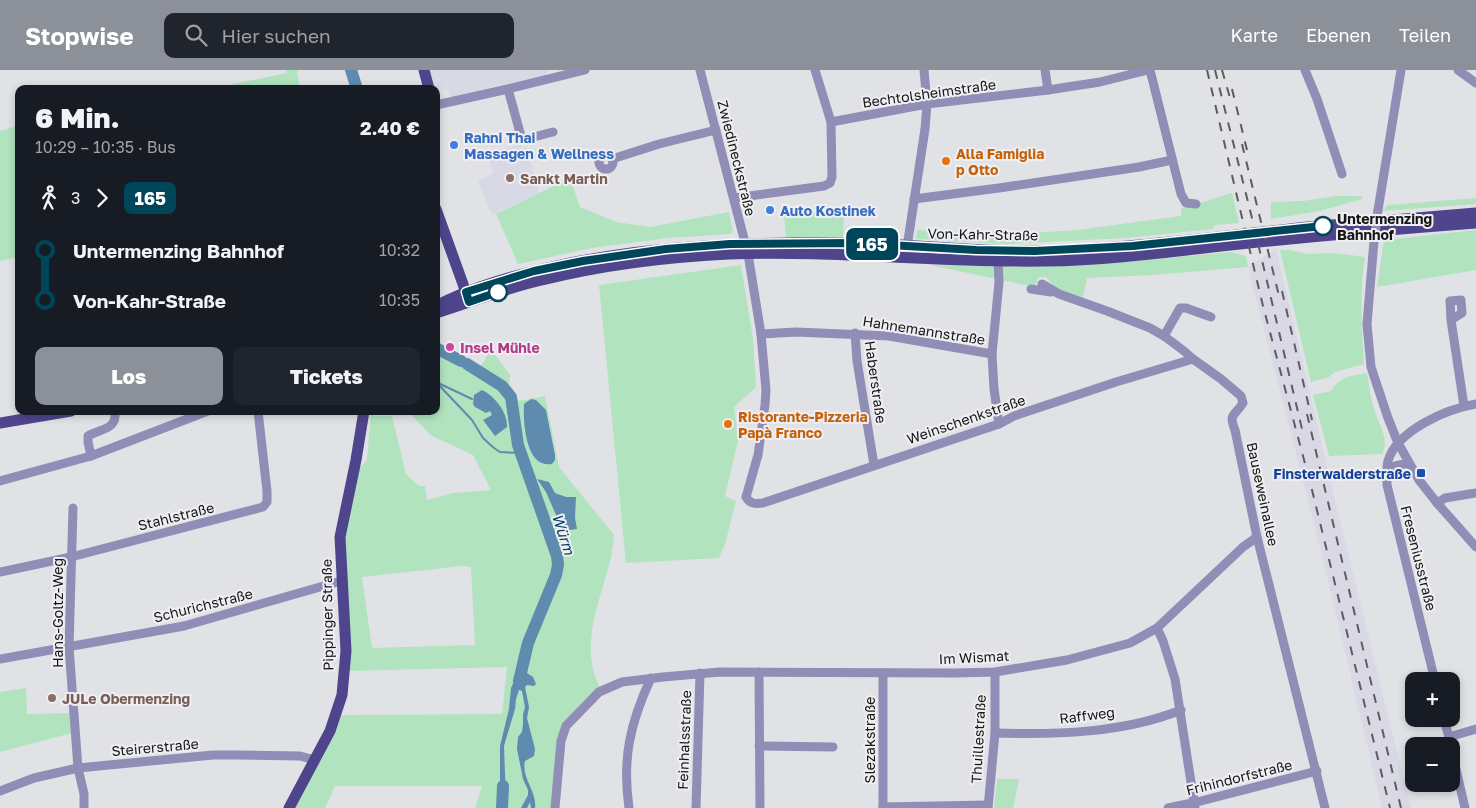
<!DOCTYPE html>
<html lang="de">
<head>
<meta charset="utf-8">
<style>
  :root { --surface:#171b24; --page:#20242c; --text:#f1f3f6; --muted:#9ea1a6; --accent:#8c9099 }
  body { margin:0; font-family:"Golos Text",sans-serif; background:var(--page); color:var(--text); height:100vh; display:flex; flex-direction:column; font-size:19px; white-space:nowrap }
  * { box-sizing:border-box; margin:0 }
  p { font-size:16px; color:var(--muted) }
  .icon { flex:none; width:28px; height:28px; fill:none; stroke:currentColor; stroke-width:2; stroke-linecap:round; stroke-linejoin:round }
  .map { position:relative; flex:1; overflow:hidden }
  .drawer { position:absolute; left:15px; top:15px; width:425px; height:330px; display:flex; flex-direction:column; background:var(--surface); border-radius:10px; box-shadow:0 2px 8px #0003 }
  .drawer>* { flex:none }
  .badge { padding:0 10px; border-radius:8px; font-size:18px; line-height:32px }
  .controls { position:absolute; left:1405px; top:602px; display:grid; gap:10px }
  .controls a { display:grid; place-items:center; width:55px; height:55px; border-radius:10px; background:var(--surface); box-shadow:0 2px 8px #0003; font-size:25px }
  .map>.badge { position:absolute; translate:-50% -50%; box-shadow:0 0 0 2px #fff }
  .legs { display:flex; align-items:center; gap:8px; height:55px; padding:0 20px; font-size:16px }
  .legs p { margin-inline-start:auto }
  .summary { display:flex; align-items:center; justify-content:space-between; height:85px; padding:0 20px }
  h1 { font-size:28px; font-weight:800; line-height:38px }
  .button { display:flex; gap:10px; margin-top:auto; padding:10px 20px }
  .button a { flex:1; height:58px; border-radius:10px; background:var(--accent); color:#fff; font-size:20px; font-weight:800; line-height:58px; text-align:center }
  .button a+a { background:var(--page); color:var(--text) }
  ul { padding:0 20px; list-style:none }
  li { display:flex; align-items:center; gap:18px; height:50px; font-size:19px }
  li i { display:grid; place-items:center; width:8px; height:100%; margin:0 6px; background:currentColor }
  li i::after { content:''; width:12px; height:12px; margin:-6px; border:4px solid; border-radius:50%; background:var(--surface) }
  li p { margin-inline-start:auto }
  li:first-child i { background:linear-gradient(#0000 50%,currentColor 0) }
  li:last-child i { background:linear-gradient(currentColor 50%,#0000 0) }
  header { display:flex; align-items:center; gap:30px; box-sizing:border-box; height:70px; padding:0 25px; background:var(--accent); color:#fff }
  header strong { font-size:24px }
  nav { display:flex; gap:28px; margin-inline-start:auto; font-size:18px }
  .search { width:350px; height:45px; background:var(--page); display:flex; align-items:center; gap:12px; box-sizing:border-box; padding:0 18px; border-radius:10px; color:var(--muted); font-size:19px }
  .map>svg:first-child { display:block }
  .built { fill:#d8d9e5 }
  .green { fill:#b1e3bf; fill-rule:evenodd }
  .water { fill:#5e8bae }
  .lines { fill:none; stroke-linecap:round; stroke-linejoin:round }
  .stream { stroke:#5e8bae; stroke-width:2 }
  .river { stroke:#5e8bae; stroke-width:12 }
  .minor { stroke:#908db6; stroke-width:9 }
  .major { stroke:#4f458c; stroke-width:11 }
  .rail { stroke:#5d5d5f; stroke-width:2; stroke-dasharray:9 9; stroke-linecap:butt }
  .minor-bridge { stroke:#908db6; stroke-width:9 }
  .line-1-casing { stroke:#fff; stroke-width:11 }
  .line-1 { stroke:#00465a; stroke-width:8 }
  .shop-dot { fill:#3f7fe0; stroke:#efeff3; stroke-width:2 }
  .food-dot { fill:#e8710a; stroke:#efeff3; stroke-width:2 }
  .education-dot { fill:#8d6e63; stroke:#efeff3; stroke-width:2 }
  .stop-1-dot { fill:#fff; stroke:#00465a; stroke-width:2.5 }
  .hotel-dot { fill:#d1479c; stroke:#efeff3; stroke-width:2 }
  .transit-dot { fill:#1a4fb4; stroke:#efeff3; stroke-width:2 }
  .labels { text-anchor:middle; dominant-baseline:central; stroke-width:4; stroke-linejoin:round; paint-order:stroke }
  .street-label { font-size:14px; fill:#161617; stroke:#efeff3 }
  .shop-label { font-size:14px; font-weight:bold; fill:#366cbe; stroke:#efeff3; text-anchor:start }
  .food-label { font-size:14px; font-weight:bold; fill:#c56008; stroke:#efeff3; text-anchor:start }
  .education-label { font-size:14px; font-weight:bold; fill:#785e54; stroke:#efeff3; text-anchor:start }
  .stop-label { font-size:14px; font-weight:bold; fill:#161617; stroke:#efeff3; text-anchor:start }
  .hotel-label { font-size:14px; font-weight:bold; fill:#b23c85; stroke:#efeff3; text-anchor:start }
  .transit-label { font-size:14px; font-weight:bold; fill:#164399; stroke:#efeff3; text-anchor:end }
  .water-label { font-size:15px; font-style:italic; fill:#0a4265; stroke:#efeff3 }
</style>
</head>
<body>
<header>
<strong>Stopwise</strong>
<div class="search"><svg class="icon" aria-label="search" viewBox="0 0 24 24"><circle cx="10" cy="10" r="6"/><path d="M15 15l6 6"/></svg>Hier suchen</div>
<nav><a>Karte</a><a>Ebenen</a><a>Teilen</a></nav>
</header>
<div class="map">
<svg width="1476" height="738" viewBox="0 0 1476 738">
  <rect width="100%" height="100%" fill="#e1e2e6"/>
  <g class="built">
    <path d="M429,0H548L546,5L450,27L447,18L436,20L434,19Z"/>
    <path d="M520,74L522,79L527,77L539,123L492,145L478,112L493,103L488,83Z"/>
    <path d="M1276,179L1337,439L1411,738H1382L1318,468L1248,197Z"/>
  </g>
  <g class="green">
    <path d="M286,0H297L300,19H209L287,3Z"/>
    <path d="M19,55V187L0,191V61Z"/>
    <path d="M570,108L580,137L616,152L650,157L729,142L733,161L731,164L668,168L592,178L518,194L496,144Z"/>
    <path d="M1232,123L1239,153L1215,155L1213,159L1126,168L1006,174L916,169L917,160L999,165L1077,160L1181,146V139Z"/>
    <path d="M1335,126H1362V129L1320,141L1271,149V132L1303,131Z"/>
    <path d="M1476,128V134L1384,141L1386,136L1388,135Z"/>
    <path d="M844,139L843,169H786L784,145Z"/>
    <path d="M1476,160V200L1377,217L1384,170Z"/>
    <path d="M1280,180H1290L1308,184L1334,183L1365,187C1359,222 1362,259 1364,294L1335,302L1329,307L1311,312Z"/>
    <path d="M1231,182L1246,186L1248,197L1153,205L1087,208L1083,227L1057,220L1046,207H1039L1034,217L930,195L1037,197L1136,191Z"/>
    <path d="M741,195L753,269L756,317L734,337L738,371L725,426L736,431L725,474L719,488L626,493L599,215Z"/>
    <path d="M436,276L480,298L491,279L510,305L509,319L519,331L545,326L559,397L614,465C613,474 612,483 610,492C599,533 579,577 600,617L583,631L563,656L552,738H475L482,716H335L325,738H292L341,645L502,644L507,597L348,601L343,476L358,400L367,390L371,341H373V346H392L406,404L419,416H425L427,430L453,423L491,420L473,385L430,365L408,341H436ZM462,496L471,497L475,575L372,578L362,507Z"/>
    <path d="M1367,303C1369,316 1371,330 1375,342C1380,356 1390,371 1382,384L1329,386L1313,325L1331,321C1340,306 1351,306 1367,303Z"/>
    <path d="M26,618L27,644L71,643L72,663L0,682V622Z"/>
    <path d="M997,709H1019L1013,738H994Z"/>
  </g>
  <g class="water">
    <path d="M482,320C495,326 508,343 507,357L495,366L483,350L492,345L490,341L486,343L475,337L473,334L474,325Z"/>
    <path d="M531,329L536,330L546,340L555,385V390L552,394C525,399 523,351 524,334Z"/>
    <path d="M537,409L549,412L555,423L566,427H576L575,448L577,459L563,461L546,422Z"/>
    <path d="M519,593L527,596V603L533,607L536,614L534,616L527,615L525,617L529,637L527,648L535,679L534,686L525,691C521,708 537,721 535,738H531L530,732L527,738H521L528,725V720L523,709L517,679L518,667L522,662L523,654V644L525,637L522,621L519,620L516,629L515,639L504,676L506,731H500V676L509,639L511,618L516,607Z"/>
  </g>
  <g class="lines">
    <g class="stream">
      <path d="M436,312L472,350L483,368L494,378L500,382L520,383"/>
      <path d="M436,312L472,329"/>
    </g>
    <g class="river">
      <path d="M351,0L357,19"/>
      <path d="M436,278L461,291"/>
      <path d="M467,294L502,316L511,327L518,375L557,486L558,495L556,505L528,573L519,611"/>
      <path d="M502,738L503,716"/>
    </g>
    <g class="minor">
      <path d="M700,0L748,184L761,264L766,320L765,335L758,385L746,427C750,434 755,434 763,433L999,354L1014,346L1116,312L1193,289"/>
      <path d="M1045,0L1048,20"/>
      <path d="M1150,0L1181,124L1186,133L1196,134"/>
      <path d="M1305,0L1317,29L1342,104"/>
      <path d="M1458,0L1476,13"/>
      <path d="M508,19L522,70L553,62"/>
      <path d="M436,35L508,19L585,0"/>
      <path d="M831,52L927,34L1048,20L1100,12L1148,0"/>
      <circle cx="606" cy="92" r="7"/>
      <path d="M612,89L659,74L716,60"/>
      <path d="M734,128L824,116L830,113L832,107L831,52L815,0"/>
      <path d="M914,129L999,118L1139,97L1172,90"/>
      <path d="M1378,140L1401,0"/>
      <path d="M1374,171L1367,254L1371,297L1388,348L1398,373L1419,410L1437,433L1476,477"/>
      <path d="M907,177L925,59L927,34L924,0"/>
      <path d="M998,191L999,212L992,284L994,319L999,354"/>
      <path d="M1042,214L1059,224L1107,241L1150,258L1164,266L1184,281L1193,289L1221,309L1241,326L1243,333C1235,346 1228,343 1235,360L1257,467L1325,738"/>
      <path d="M1031,219L1051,222"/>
      <path d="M1451,250L1450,231L1461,230L1462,243L1451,250L1464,336"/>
      <path d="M855,263L857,291L874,395"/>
      <path d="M761,264L796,262L889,266L992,284"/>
      <path d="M1164,266L1180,238H1186L1211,247"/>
      <path d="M91,386L88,372V366C102,358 117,360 115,341"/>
      <path d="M1387,403L1395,396L1409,393"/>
      <path d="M0,411L91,386L208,341"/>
      <path d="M1437,433L1445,428L1476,423"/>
      <path d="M73,438L69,577L78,698L84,724V738"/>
      <path d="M0,502L71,487L263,437L267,432V421L258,341"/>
      <path d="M1157,558L1163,571L1175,609L1195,738"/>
      <path d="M0,589L184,556L341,511"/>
      <path d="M759,602L760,738"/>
      <path d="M1435,611L1387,415C1387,407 1386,399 1388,391C1397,360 1447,339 1476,334"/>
      <path d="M1444,649L1450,671"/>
      <path d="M995,663C1055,665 1124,663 1181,640"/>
      <path d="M1449,667L1476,659"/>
      <path d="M759,676L833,677"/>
      <path d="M1451,678L1465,738"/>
      <path d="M0,721L34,708L78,698L140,692L213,685H239L300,686L315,690"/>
      <path d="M883,737V603"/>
      <path d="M555,738L561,671L566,656L599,622L622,612L663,607L720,602L955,603L995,602L1067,590L1130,573L1157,558L1243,477L1257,467"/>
      <path d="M629,738C622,689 630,653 651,608"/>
      <path d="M696,738L700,603"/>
      <path d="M883,738V737L988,735"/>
      <path d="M988,738L995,663V602"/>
      <path d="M1168,738L1197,732L1317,701"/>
    </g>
    <g class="major">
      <path d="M424,0L429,19"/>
      <path d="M436,139L468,228"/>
      <path d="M436,236C473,216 516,205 556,196C655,174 755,172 855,173C915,174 974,182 1034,181C1126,179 1217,167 1308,157C1364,152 1420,148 1476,143"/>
      <path d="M436,243C471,232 506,218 542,210C602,195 667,187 729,184C835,180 940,193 1046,191C1111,190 1175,181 1240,174C1318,166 1397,159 1476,153"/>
      <path d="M0,353L71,341"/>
      <path d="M289,738L330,661L342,625L346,581L340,467L356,390L364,341"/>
    </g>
    <g class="rail">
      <path d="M1207,0L1263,236L1311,416L1390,738"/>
      <path d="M1215,0L1252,148L1302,359"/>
      <path d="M1222,0L1230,28"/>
      <path d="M1232,19L1247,80"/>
      <path d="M1242,74L1280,230"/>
      <path d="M1282,221L1312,350"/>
      <path d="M1307,344L1401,738"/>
    </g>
    <path class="minor-bridge" d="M1374,171L1378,140"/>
  </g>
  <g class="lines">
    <g class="line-1-casing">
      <path id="line-1" d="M498,222L469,232L466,222L534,201L583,191L666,179L730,174L854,173L976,180L1035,181L1133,176L1323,156"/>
    </g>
    <use href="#line-1" class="line-1"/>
  </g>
  <g class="shop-dot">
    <circle cx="454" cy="75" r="5"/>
    <circle cx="770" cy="140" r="5"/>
  </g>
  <g class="food-dot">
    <circle cx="946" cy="91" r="5"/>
    <circle cx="728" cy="354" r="5"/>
  </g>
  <g class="education-dot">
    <circle cx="510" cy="108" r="5"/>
    <circle cx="52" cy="628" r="5"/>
  </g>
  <g class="stop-1-dot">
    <circle cx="1323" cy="156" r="9"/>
    <circle cx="498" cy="222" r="9"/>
  </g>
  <circle class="hotel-dot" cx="450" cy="277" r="5"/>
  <rect class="transit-dot" x="1416" y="398" width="10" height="10" rx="2.5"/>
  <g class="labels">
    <g class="street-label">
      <text transform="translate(929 23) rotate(-8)">Bechtolsheimstraße</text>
      <text transform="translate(737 88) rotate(76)">Zwiedineckstraße</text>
      <text transform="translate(983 164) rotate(1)">Von-Kahr-Straße</text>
      <text transform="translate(924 260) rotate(9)">Hahnemannstraße</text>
      <text transform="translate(876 312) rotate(82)">Haberstraße</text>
      <text transform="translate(966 349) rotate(-19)">Weinschenkstraße</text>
      <text transform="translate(1263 424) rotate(78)">Bauseweinallee</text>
      <text transform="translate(176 446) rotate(-14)">Stahlstraße</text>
      <text transform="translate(1419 488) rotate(76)">Freseniusstraße</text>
      <text transform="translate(203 535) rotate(-14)">Schurichstraße</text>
      <text transform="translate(57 543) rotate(-90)">Hans-Goltz-Weg</text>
      <text transform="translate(327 545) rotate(-91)">Pippinger Straße</text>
      <text transform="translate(974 587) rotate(-3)">Im Wismat</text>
      <text transform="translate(1087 645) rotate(-7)">Raffweg</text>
      <text transform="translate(978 669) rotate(-87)">Thuillestraße</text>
      <text transform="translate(684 670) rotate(-88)">Feinhalsstraße</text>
      <text transform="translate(869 670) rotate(-90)">Slezakstraße</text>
      <text transform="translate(155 677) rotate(-5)">Steirerstraße</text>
      <text transform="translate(1239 707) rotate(-14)">Frihindorfstraße</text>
    </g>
    <g class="shop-label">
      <text x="464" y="67">Rahni Thai<tspan x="464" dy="16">Massagen &amp; Wellness</tspan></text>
      <text x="780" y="140">Auto Kostinek</text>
    </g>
    <g class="food-label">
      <text x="956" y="83">Alla Famiglia<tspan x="956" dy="16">p Otto</tspan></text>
      <text x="738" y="346">Ristorante-Pizzeria<tspan x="738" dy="16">Papà Franco</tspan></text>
    </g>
    <g class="education-label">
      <text x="520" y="108">Sankt Martin</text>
      <text x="62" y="628">JULe Obermenzing</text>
    </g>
    <g class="stop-label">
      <text x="1337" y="148">Untermenzing<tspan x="1337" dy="16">Bahnhof</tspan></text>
    </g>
    <g class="hotel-label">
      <text x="460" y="277">Insel Mühle</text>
    </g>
    <g class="transit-label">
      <text x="1411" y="403">Finsterwalderstraße</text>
    </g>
    <g class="water-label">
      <text transform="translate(564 464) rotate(72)">Würm</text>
    </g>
  </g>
</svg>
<div class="controls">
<a>+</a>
<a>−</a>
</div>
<b class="badge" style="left:872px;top:174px;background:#00465a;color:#fff">165</b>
<section class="drawer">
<div class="summary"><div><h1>6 Min.</h1><p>10:29 – 10:35 · Bus</p></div><b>2.40 €</b></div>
<div class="legs"><svg class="icon" aria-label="walk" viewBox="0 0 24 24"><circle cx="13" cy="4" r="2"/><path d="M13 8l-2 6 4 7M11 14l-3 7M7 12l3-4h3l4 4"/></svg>3<svg class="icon" aria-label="forward" viewBox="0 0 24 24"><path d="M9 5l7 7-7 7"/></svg><b class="badge" style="background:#00465a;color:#fff">165</b></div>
<ul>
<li><i style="color:#00465a"></i><b>Untermenzing Bahnhof</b><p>10:32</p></li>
<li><i style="color:#00465a"></i><b>Von-Kahr-Straße</b><p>10:35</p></li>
</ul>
<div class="button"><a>Los</a><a>Tickets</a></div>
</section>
</div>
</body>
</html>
